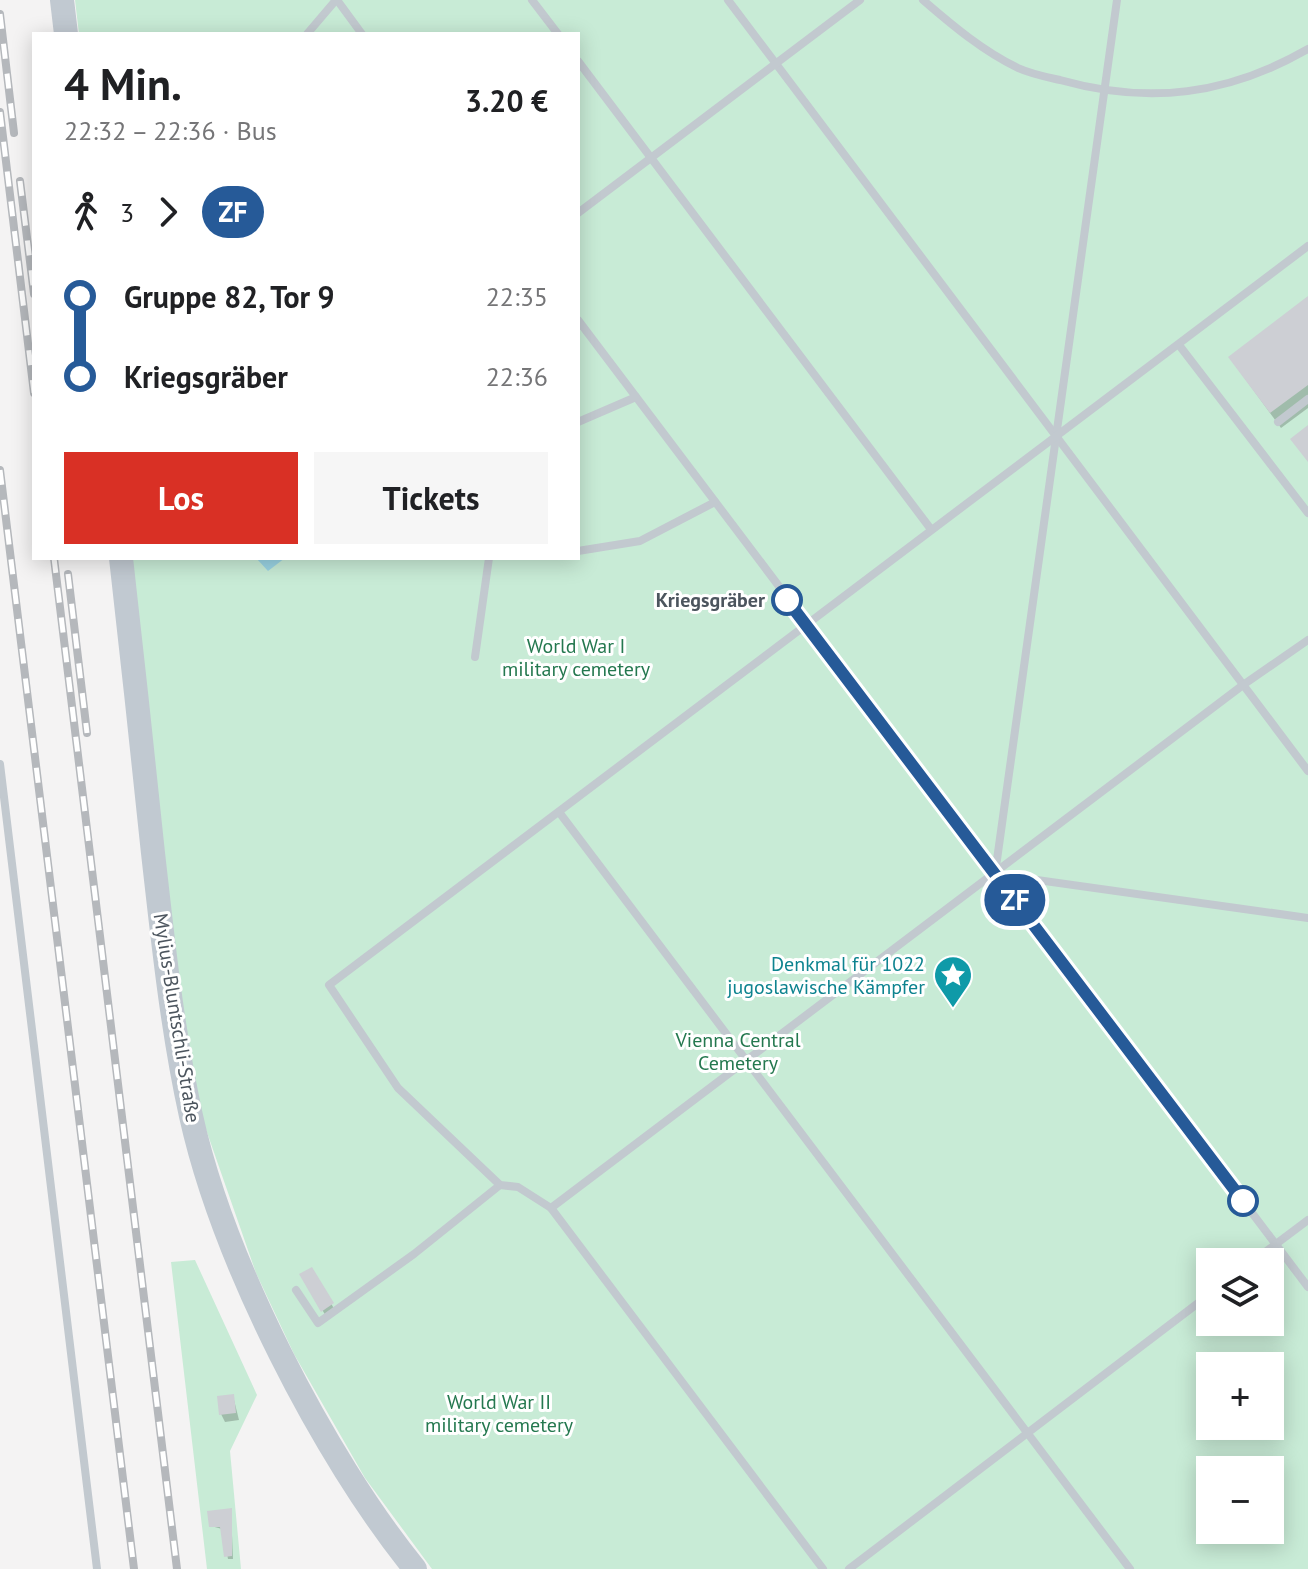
<!DOCTYPE html>
<html lang="de">
<head>
<meta charset="utf-8">
<style>
  :root { --surface:#fff; --page:#f6f6f6; --text:#202124; --muted:#757577; --accent:#d93025 }
  body { margin:0; font-family:"PT Sans",sans-serif; background:var(--page); color:var(--text); height:100vh; display:flex; flex-direction:column; font-size:30px; white-space:nowrap }
  * { box-sizing:border-box; margin:0 }
  p { font-size:26px; color:var(--muted) }
  .icon { flex:none; width:44px; height:44px; fill:none; stroke:currentColor; stroke-width:2; stroke-linecap:round; stroke-linejoin:round }
  .map { position:relative; flex:1; overflow:hidden }
  .sheet { position:absolute; left:32px; top:32px; width:548px; height:528px; display:flex; flex-direction:column; background:var(--surface); border-radius:0px; box-shadow:0 4px 20px #0003 }
  .sheet>* { flex:none }
  .badge { padding:0 16px; border-radius:26px; font-size:28px; line-height:52px }
  .fabs { position:absolute; left:1196px; top:1248px; display:grid; gap:16px }
  .fabs a { display:grid; place-items:center; width:88px; height:88px; border-radius:0px; background:var(--surface); box-shadow:0 4px 20px #0003; font-size:40px }
  .map>.badge { position:absolute; translate:-50% -50%; box-shadow:0 0 0 4px #fff }
  .legs { display:flex; align-items:center; gap:12px; height:88px; padding:0 32px; font-size:26px }
  .legs p { margin-inline-start:auto }
  .head { display:flex; align-items:center; justify-content:space-between; height:136px; padding:0 32px }
  h1 { font-size:44px; font-weight:600; line-height:60px }
  .action { display:flex; gap:16px; margin-top:auto; padding:16px 32px }
  .action a { flex:1; height:92px; border-radius:0px; background:var(--accent); color:#fff; font-size:32px; font-weight:600; line-height:92px; text-align:center }
  .action a+a { background:var(--page); color:var(--text) }
  ul { padding:0 32px; list-style:none }
  li { display:flex; align-items:center; gap:28px; height:80px; font-size:30px }
  li i { display:grid; place-items:center; width:12px; height:100%; margin:0 10px; background:currentColor }
  li i::after { content:''; width:20px; height:20px; margin:-10px; border:6px solid; border-radius:50%; background:var(--surface) }
  li p { margin-inline-start:auto }
  li:first-child i { background:linear-gradient(#0000 50%,currentColor 0) }
  li:last-child i { background:linear-gradient(currentColor 50%,#0000 0) }
  .map>svg:first-child { display:block }
  .green { fill:#c8ebd6; fill-rule:evenodd }
  .water { fill:#9ad3e3 }
  .shadow { fill:#0003 }
  .building { fill:#cdcfd4 }
  .lines { fill:none; stroke-linecap:round; stroke-linejoin:round }
  .lane { stroke:#c2c9cf; stroke-width:8 }
  .secondary { stroke:#c1c9d1; stroke-width:24 }
  .rail-casing { stroke:#b5b8bc; stroke-width:8 }
  .rail { stroke:#fff; stroke-width:5; stroke-dasharray:15; stroke-linecap:butt }
  .line-1-casing { stroke:#fff; stroke-width:18 }
  .line-1 { stroke:#265a98; stroke-width:12 }
  .stop-1-dot { fill:#fff; stroke:#265a98; stroke-width:4 }
  .labels { text-anchor:middle; dominant-baseline:central; stroke-width:6; stroke-linejoin:round; paint-order:stroke }
  .stop-label { font-size:20px; font-weight:bold; fill:#4c555e; stroke:#fff; text-anchor:end }
  .park-label { font-size:20px; fill:#24784f; stroke:#fff }
  .culture-label { font-size:20px; fill:#0d838f; stroke:#fff; text-anchor:end }
  .street-label { font-size:20px; fill:#4c555e; stroke:#fff }
</style>
</head>
<body>
<div class="map">
<svg width="1308" height="1569" viewBox="0 0 1308 1569">
  <rect width="100%" height="100%" fill="#f4f3f3"/>
  <g class="green">
    <path d="M75,0H1308V1569H432L365,1478L294,1354L256,1273L202,1118L174,972L131,558H578V34H79ZM1210,1262H1270V1322H1210ZM1210,1366H1270V1426H1210ZM1210,1470H1270V1530H1210Z"/>
    <path d="M195,1260L257,1395L230,1451L241,1569H207L171,1262Z"/>
  </g>
  <path class="water" d="M256,558H285L268,571Z"/>
  <g class="shadow">
    <path d="M1308,299V408L1281,428L1230,358Z"/>
    <path d="M311,1269L336,1312L327,1318L302,1275Z"/>
    <path d="M233,1396L239,1420L225,1422L221,1414Z"/>
    <path d="M231,1510L233,1559H228L222,1529L211,1526Z"/>
  </g>
  <g class="building">
    <path d="M1308,296V385L1270,413L1228,357Z"/>
    <path d="M1308,425V462L1290,439Z"/>
    <path d="M312,1267L334,1303L321,1312L299,1274Z"/>
    <path d="M234,1394L236,1413L219,1415L217,1396Z"/>
    <path d="M232,1508V1556L224,1557L220,1527H209L207,1511Z"/>
  </g>
  <g class="lines">
    <g class="lane">
      <path d="M337,0L362,34"/>
      <path d="M532,0L558,34"/>
      <path d="M728,0L1308,771"/>
      <path d="M923,0C953,26 983,51 1018,68C1031,74 1046,77 1060,80C1149,105 1228,95 1308,49"/>
      <path d="M1117,0L995,874L1308,918"/>
      <path d="M307,34L336,0"/>
      <path d="M578,61L930,528"/>
      <path d="M578,213L860,0"/>
      <path d="M578,320L1308,1287"/>
      <path d="M1179,345L1308,513"/>
      <path d="M578,422L636,397"/>
      <path d="M1278,422L1308,399"/>
      <path d="M578,551L640,541L715,502"/>
      <path d="M475,657L489,558"/>
      <path d="M0,764L97,1569"/>
      <path d="M559,812L1130,1569"/>
      <path d="M551,1208L1243,685L1308,640"/>
      <path d="M1252,1262L1308,1220"/>
      <path d="M296,1290L318,1323L414,1254L500,1185"/>
      <path d="M823,1569L551,1208L518,1187L500,1185L398,1088L329,985L1308,246"/>
      <path d="M849,1569L1210,1294"/>
    </g>
    <g class="secondary">
      <path d="M62,0L66,34"/>
      <path d="M121,558C132,656 143,755 153,853C163,941 172,1030 191,1116C223,1260 323,1456 415,1569"/>
    </g>
    <g class="rail-casing">
      <g id="rail">
        <path d="M0,14L14,133"/>
        <path d="M0,112L34,393"/>
        <path d="M20,181L34,294"/>
        <path d="M0,470L134,1569"/>
        <path d="M54,558L177,1569"/>
        <path d="M68,574L87,733"/>
      </g>
    </g>
    <use href="#rail" class="rail"/>
  </g>
  <g class="lines">
    <g class="line-1-casing">
      <path id="line-1" d="M787,600L1243,1201"/>
    </g>
    <use href="#line-1" class="line-1"/>
  </g>
  <defs>
    <g id="sight-pin" transform="scale(2)"><path d="M0 17L-7.5 6A9.5 9.5 0 1 1 7.5 6Z" fill="#0f9aa8" stroke="#fff"/><path d="M0-6L1.8-2.2L6-1.7L2.9 1.2L3.7 5.4L0 3.3L-3.7 5.4L-2.9 1.2L-6-1.7L-1.8-2.2Z" fill="#fff"/></g>
  </defs>
  <g fill-rule="evenodd">
    <use href="#sight-pin" x="953" y="975"/>
  </g>
  <g class="stop-1-dot">
    <circle cx="787" cy="600" r="14"/>
    <circle cx="1243" cy="1201" r="14"/>
  </g>
  <g class="labels">
    <g class="stop-label">
      <text x="765" y="600">Kriegsgräber</text>
    </g>
    <g class="park-label">
      <text x="576" y="646">World War I<tspan x="576" dy="23">military cemetery</tspan></text>
      <text x="738" y="1040">Vienna Central<tspan x="738" dy="23">Cemetery</tspan></text>
      <text x="499" y="1402">World War II<tspan x="499" dy="23">military cemetery</tspan></text>
    </g>
    <g class="culture-label">
      <text x="925" y="964">Denkmal für 1022<tspan x="925" dy="23">jugoslawische Kämpfer</tspan></text>
    </g>
    <g class="street-label">
      <text transform="translate(177 1018) rotate(81)">Mylius-Bluntschli-Straße</text>
    </g>
  </g>
</svg>
<div class="fabs">
<a><svg class="icon" aria-label="layers" viewBox="0 0 24 24"><path d="M12 4l9 5-9 5-9-5zM3 14l9 5 9-5"/></svg></a>
<a>+</a>
<a>−</a>
</div>
<b class="badge" style="left:1015px;top:900px;background:#265a98;color:#fff">ZF</b>
<section class="sheet">
<div class="head"><div><h1>4 Min.</h1><p>22:32 – 22:36 · Bus</p></div><b>3.20 €</b></div>
<div class="legs"><svg class="icon" aria-label="walk" viewBox="0 0 24 24"><circle cx="13" cy="4" r="2"/><path d="M13 8l-2 6 4 7M11 14l-3 7M7 12l3-4h3l4 4"/></svg>3<svg class="icon" aria-label="forward" viewBox="0 0 24 24"><path d="M9 5l7 7-7 7"/></svg><b class="badge" style="background:#265a98;color:#fff">ZF</b></div>
<ul>
<li><i style="color:#265a98"></i><b>Gruppe 82, Tor 9</b><p>22:35</p></li>
<li><i style="color:#265a98"></i><b>Kriegsgräber</b><p>22:36</p></li>
</ul>
<div class="action"><a>Los</a><a>Tickets</a></div>
</section>
</div>
</body>
</html>
